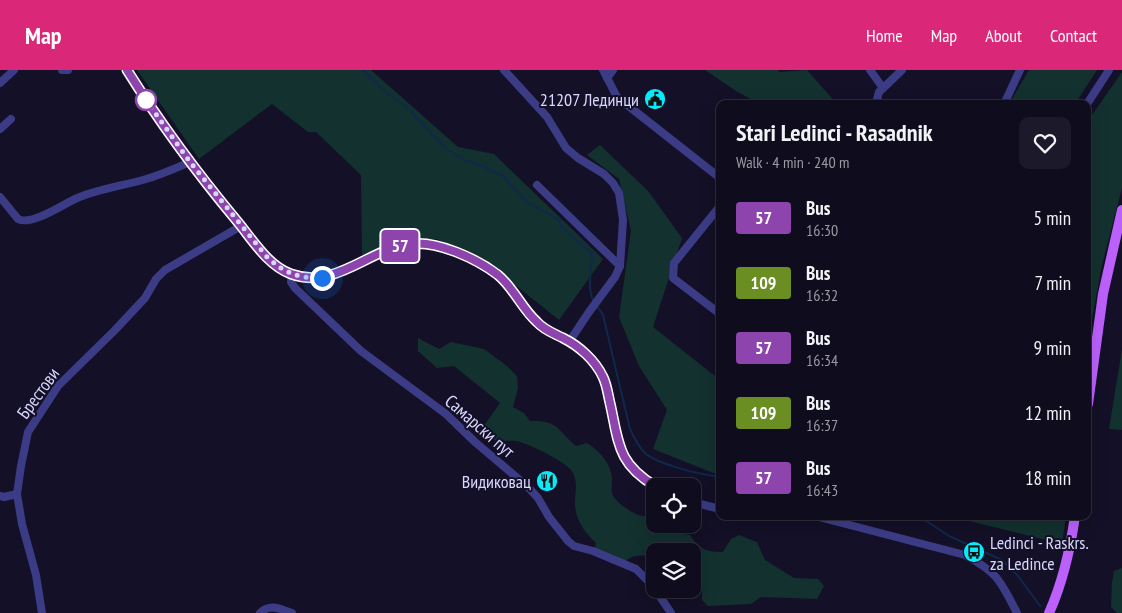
<!DOCTYPE html>
<html lang="en">
<head>
<meta charset="utf-8">
<style>
  :root { --surface:#0e0c1d; --page:#1c1a2a; --text:#f1f3f6; --muted:#9b9ba4; --line:#2e2c3b; --accent:#db2777 }
  body { margin:0; font-family:"PT Sans Narrow",sans-serif; background:var(--page); color:var(--text); height:100vh; display:flex; flex-direction:column; font-size:19px; white-space:nowrap }
  * { box-sizing:border-box; margin:0 }
  p { font-size:16px; color:var(--muted) }
  .icon { flex:none; width:28px; height:28px; fill:none; stroke:currentColor; stroke-width:2; stroke-linecap:round; stroke-linejoin:round }
  .map { position:relative; flex:1; overflow:hidden }
  .sheet { position:absolute; left:716px; top:30px; width:375px; height:420px; display:flex; flex-direction:column; background:var(--surface); border-radius:10px; box-shadow:0 5px 20px #0002,0 0 0 1px var(--line) }
  .sheet>* { flex:none }
  .badge { padding:0 10px; border-radius:4px; font-size:18px; line-height:32px }
  .tools { position:absolute; left:646px; top:408px; display:grid; gap:10px }
  .tools a { display:grid; place-items:center; width:55px; height:55px; border-radius:10px; background:var(--surface); box-shadow:0 5px 20px #0002,0 0 0 1px var(--line); font-size:25px }
  .you { position:absolute; width:25px; height:25px; margin:-12px; border:4px solid #fff; border-radius:50%; background:#1a73e8; box-shadow:0 0 0 8px #1a73e833 }
  .map>.badge { position:absolute; translate:-50% -50%; box-shadow:0 0 0 2px #fff }
  .round { display:grid; place-items:center; flex:none; width:52px; height:52px; border-radius:10px; background:var(--page) }
  .head { display:flex; align-items:center; justify-content:space-between; height:85px; padding:0 20px }
  h1 { font-size:24px; font-weight:600; line-height:38px }
  ul { padding:0; list-style:none }
  li { display:flex; align-items:center; gap:15px; height:65px; padding:0 20px }
  li div { flex:1 }
  li b { display:block; font-size:19px }
  li em { font-style:normal }
  li .badge { min-width:55px; font-weight:700; text-align:center }
  header { display:flex; align-items:center; gap:30px; box-sizing:border-box; height:70px; padding:0 25px; background:var(--accent); color:#fff }
  header strong { font-size:24px }
  nav { display:flex; gap:28px; margin-inline-start:auto; font-size:18px }
  .map>svg:first-child { display:block }
  .green { fill:#13312f }
  .lines { fill:none; stroke-linecap:round; stroke-linejoin:round }
  .stream { stroke:#0f294c; stroke-width:2 }
  .minor { stroke:#3c3c86; stroke-width:8 }
  .major { stroke:#bc60fc; stroke-width:10 }
  .line-casing { stroke:#fff; stroke-width:11 }
  .line { stroke:#8e44ad; stroke-width:8 }
  .walk { stroke:#dad7fe; stroke-width:5; stroke-dasharray:0 9 }
  .stop-dot { fill:#fff; stroke:#8e44ad; stroke-width:2.5 }
  .labels { text-anchor:middle; dominant-baseline:central; stroke-width:4; stroke-linejoin:round; paint-order:stroke }
  .poi-label { font-size:18px; fill:#dad7fe; stroke:#131027; text-anchor:end }
  .street-label { font-size:18px; fill:#dad7fe; stroke:#131027 }
</style>
</head>
<body>
<header>
<strong>Map</strong>
<nav><a>Home</a><a>Map</a><a>About</a><a>Contact</a></nav>
</header>
<div class="map">
<svg width="1122" height="543" viewBox="0 0 1122 543">
  <rect width="100%" height="100%" fill="#131027"/>
  <g class="green">
    <path d="M137,0H371L458,77L494,84L603,189L559,250L489,194L437,169L404,170L362,185L361,105L316,62H308L272,34L199,89Z"/>
    <path d="M705,0H778L779,2L807,0L837,34H760L736,21Z"/>
    <path d="M1029,0H1097L1075,34H1009Z"/>
    <path d="M1122,2V118L1102,195L1088,271V51Z"/>
    <path d="M600,75L648,121L682,168L653,257L720,310V403L716,404L653,379L667,340L639,296L619,247L631,161L619,109L587,85Z"/>
    <path d="M418,268L439,279L451,272L484,279L507,296L517,306L518,318L513,337L524,343L530,351C559,350 557,360 576,376L587,373C599,380 611,394 612,408C612,413 611,418 612,423C614,432 634,445 643,446C647,446 651,446 655,446V454H662L674,463L690,465C699,479 706,482 723,482L731,469L739,465L757,472L765,490L794,508L818,509L824,516L817,529L761,527L751,534L708,536L702,530V518L693,513L692,481H655V487C644,485 634,484 625,491L595,478L596,473C584,462 575,449 575,433C575,421 579,409 570,399C562,390 526,372 515,371C498,370 502,375 485,365V354L500,333L454,296L437,298L418,281Z"/>
    <path d="M1122,279V360L1109,359Z"/>
    <path d="M949,446H1066L1062,474Z"/>
    <path d="M1122,498V543H1117L1111,537L1112,512L1114,501Z"/>
  </g>
  <g class="lines">
    <g class="stream">
      <path d="M363,0L381,18L410,40L446,79L467,91L475,93L503,106L527,132L559,150L561,156L592,184C592,197 587,218 593,230"/>
      <path d="M597,236L603,245L630,359C634,368 638,376 645,383C657,394 703,406 720,406"/>
      <path d="M919,446L949,466L1002,490L1018,506L1040,536"/>
    </g>
    <g class="minor">
      <path d="M62,0H68"/>
      <path d="M127,0C160,53 198,103 237,151C252,169 268,195 291,204C336,220 368,179 410,174C437,170 476,189 498,205C514,218 522,239 537,252C544,260 553,263 563,268C579,276 595,290 603,307C607,315 608,325 610,333C619,373 617,393 655,416"/>
      <path d="M504,0L547,47L566,78L578,88L604,104L613,113L619,123L623,150L620,196L615,207L589,242L569,272"/>
      <path d="M603,0L617,27L720,108"/>
      <path d="M870,0L883,18"/>
      <path d="M607,8L613,0"/>
      <path d="M0,13L14,0"/>
      <path d="M881,34L877,29L879,22L902,0"/>
      <path d="M1004,34L1020,0"/>
      <path d="M1087,34L1109,0"/>
      <path d="M0,59L11,49"/>
      <path d="M537,115L620,196"/>
      <path d="M0,127L18,149C31,156 62,135 75,129C97,119 123,116 146,109C161,105 176,98 190,92"/>
      <path d="M720,136L674,193L673,208L720,244"/>
      <path d="M292,204L291,212L295,218L361,281L446,344L475,372L528,417L538,428L549,447L568,471L574,476L593,481L636,499L653,516L671,543"/>
      <path d="M0,426L4,427L17,424"/>
      <path d="M692,432L720,439"/>
      <path d="M815,446L965,485C998,503 1000,510 1017,543"/>
      <path d="M42,543L36,505L22,454L17,424L21,396L28,362L58,316L115,260L145,228L156,209L165,200L241,156"/>
      <path d="M260,543C270,533 280,539 292,543"/>
    </g>
    <g class="major">
      <path d="M1088,334L1103,224L1122,140"/>
      <path d="M1049,543C1063,512 1070,481 1075,446"/>
    </g>
  </g>
  <g class="lines">
    <g class="line-casing">
      <path id="line" d="M127,0C160,53 197,103 237,151C252,169 268,196 291,204C336,220 368,179 410,174C437,170 477,189 498,205C514,218 522,239 537,252C544,260 553,263 563,268C579,276 595,290 603,307C607,315 608,325 610,333C619,373 617,393 655,416"/>
    </g>
    <use href="#line" class="line"/>
    <path class="walk" d="M146,30L190,92L267,187C283,202 299,209 322,208"/>
  </g>
  <defs>
    <g id="civic-disc" transform="scale(1.125)"><circle r="9.5" fill="#07ecfb" stroke="#131027"/><path d="M-.6-6.5H3V-4.5H.6V-3L4-1V1h2V6H-6V1h2V-1L-.6-3ZM-1.2 2.5V6h2.4V2.5Z" fill="#111"/></g>
    <g id="restaurant-disc" transform="scale(1.125)"><circle r="9.5" fill="#07ecfb" stroke="#131027"/><path d="M-5-6h1v4h1v-4h1v4h1v-4h1v5L-1.5 .5V6h-2V.5L-5-1ZM5-6V6H3V1.5H1.5Q1.5-4 5-6Z" fill="#111"/></g>
    <g id="bus-disc" transform="scale(1.125)"><circle r="9.5" fill="#07ecfb" stroke="#131027"/><path d="M-5-6H5V4H4V6H2V4H-2V6H-4V4H-5ZM-3.5-4V0h7V-4ZM-3.5 1.2v1.5H-2V1.2ZM2 1.2v1.5H3.5V1.2Z" fill="#111"/></g>
  </defs>
  <g fill-rule="evenodd">
    <use href="#civic-disc" x="655" y="29"/>
    <use href="#restaurant-disc" x="547" y="411"/>
    <use href="#bus-disc" x="974" y="482"/>
  </g>
  <circle class="stop-dot" cx="146" cy="30" r="10"/>
  <g class="labels">
    <g class="poi-label">
      <text x="639" y="29">21207 Лединци</text>
      <text x="531" y="411">Видиковац</text>
      <text x="990" y="472" text-anchor="start">Ledinci - Raskrs.<tspan x="990" dy="21">za Ledince</tspan></text>
    </g>
    <g class="street-label">
      <text transform="translate(38 323) rotate(-54)">Брестови</text>
      <text transform="translate(480 356) rotate(41)">Самарски пут</text>
    </g>
  </g>
</svg>
<div class="tools">
<a><svg class="icon" aria-label="locate" viewBox="0 0 24 24"><circle cx="12" cy="12" r="6"/><path d="M12 2v4M12 18v4M2 12h4M18 12h4"/></svg></a>
<a><svg class="icon" aria-label="layers" viewBox="0 0 24 24"><path d="M12 4l9 5-9 5-9-5zM3 14l9 5 9-5"/></svg></a>
</div>
<div class="you" style="left:322px;top:208px"></div>
<b class="badge" style="left:400px;top:176px;background:#8e44ad;color:#fff">57</b>
<section class="sheet">
<div class="head"><div><h1>Stari Ledinci - Rasadnik</h1><p>Walk · 4 min · 240 m</p></div><a class="round"><svg class="icon" aria-label="heart" viewBox="0 0 24 24"><path d="M12 20l-8-8c-3-5 5-10 8-4 3-6 11-1 8 4z"/></svg></a></div>
<ul>
<li><span class="badge" style="background:#8e44ad;color:#fff">57</span><div><b>Bus</b><p>16:30</p></div><em>5 min</em></li>
<li><span class="badge" style="background:#6b8e23;color:#fff">109</span><div><b>Bus</b><p>16:32</p></div><em>7 min</em></li>
<li><span class="badge" style="background:#8e44ad;color:#fff">57</span><div><b>Bus</b><p>16:34</p></div><em>9 min</em></li>
<li><span class="badge" style="background:#6b8e23;color:#fff">109</span><div><b>Bus</b><p>16:37</p></div><em>12 min</em></li>
<li><span class="badge" style="background:#8e44ad;color:#fff">57</span><div><b>Bus</b><p>16:43</p></div><em>18 min</em></li>
</ul>
</section>
</div>
</body>
</html>
